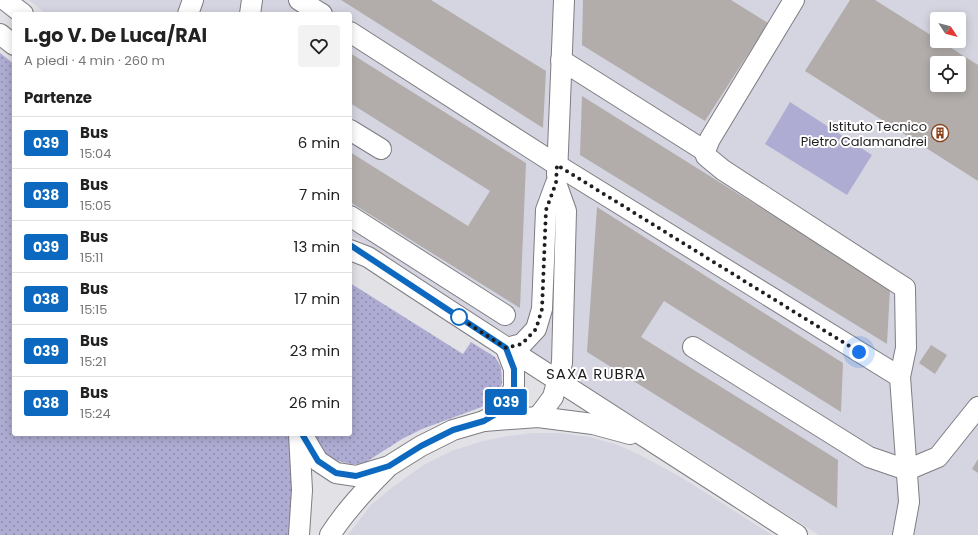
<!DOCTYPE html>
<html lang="it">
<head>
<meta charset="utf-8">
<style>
  :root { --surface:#fff; --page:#f2f2f2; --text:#222; --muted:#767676; --line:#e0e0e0 }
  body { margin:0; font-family:Poppins,sans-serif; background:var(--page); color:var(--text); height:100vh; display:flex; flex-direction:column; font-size:15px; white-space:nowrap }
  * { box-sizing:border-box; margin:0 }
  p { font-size:13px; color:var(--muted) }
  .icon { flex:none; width:22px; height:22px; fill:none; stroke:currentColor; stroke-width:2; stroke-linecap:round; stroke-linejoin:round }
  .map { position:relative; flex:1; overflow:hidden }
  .sheet { position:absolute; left:12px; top:12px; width:340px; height:424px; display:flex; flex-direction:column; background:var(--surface); border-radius:4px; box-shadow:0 2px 10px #0003 }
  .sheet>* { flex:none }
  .badge { padding:0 8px; border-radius:3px; font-size:14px; line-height:26px }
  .needle { width:26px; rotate:126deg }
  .tools { position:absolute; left:930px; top:12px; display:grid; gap:8px }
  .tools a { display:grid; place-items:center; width:36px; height:36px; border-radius:4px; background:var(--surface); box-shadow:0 2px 10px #0003; font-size:20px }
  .you { position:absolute; width:20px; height:20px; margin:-10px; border:3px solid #fff; border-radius:50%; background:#1a73e8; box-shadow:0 0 0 6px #1a73e833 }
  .map>.badge { position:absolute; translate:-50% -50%; box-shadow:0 0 0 2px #fff }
  h2 { padding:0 12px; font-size:15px; line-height:36px }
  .round { display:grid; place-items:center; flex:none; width:42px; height:42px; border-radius:4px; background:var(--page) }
  .summary { display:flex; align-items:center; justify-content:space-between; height:68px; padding:0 12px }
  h1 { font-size:19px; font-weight:700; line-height:30px }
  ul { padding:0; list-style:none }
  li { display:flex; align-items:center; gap:12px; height:52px; padding:0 12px; border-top:1px solid var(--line) }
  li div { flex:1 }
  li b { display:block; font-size:15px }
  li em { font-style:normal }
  li .badge { min-width:44px; font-weight:700; text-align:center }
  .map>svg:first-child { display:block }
  .built { fill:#d5d5e1; fill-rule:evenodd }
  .grass { fill:url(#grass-dots) }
  .park { fill:#aeacd2 }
  .building { fill:#b2adab; fill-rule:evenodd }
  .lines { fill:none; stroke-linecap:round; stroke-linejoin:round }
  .minor-casing { stroke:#7d7d82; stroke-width:22 }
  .minor { stroke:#fff; stroke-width:20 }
  .line-casing { stroke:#fff; stroke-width:9 }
  .line { stroke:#0c69bf; stroke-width:6 }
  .walk { stroke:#1f1f21; stroke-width:4; stroke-dasharray:0 7.2 }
  .stop-dot { fill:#fff; stroke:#0c69bf; stroke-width:2 }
  .labels { text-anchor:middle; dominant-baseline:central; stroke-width:4; stroke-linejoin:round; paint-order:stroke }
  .poi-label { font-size:13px; fill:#1f1f21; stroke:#fff; text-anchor:end }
  .quarter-label { font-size:15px; letter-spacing:1px; fill:#1f1f21; stroke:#fff }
</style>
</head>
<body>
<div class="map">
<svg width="978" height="535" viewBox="0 0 978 535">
  <defs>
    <pattern id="grass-dots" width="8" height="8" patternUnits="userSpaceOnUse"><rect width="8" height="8" fill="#aeacd2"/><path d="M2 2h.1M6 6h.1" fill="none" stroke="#8d8baa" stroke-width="1.8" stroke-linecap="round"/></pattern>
  </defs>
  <rect width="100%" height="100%" fill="#e1e1e6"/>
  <g class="built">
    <path d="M29,0H181L177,14H46Z"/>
    <path d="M204,0H978V535H819L350,234V14H200ZM937,19H959V41H937ZM937,63H959V85H937Z"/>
    <path d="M533,433H559L590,437L618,445L640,455L684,479L772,535H348L371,505L390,489L425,464L454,450L483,441L508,436Z"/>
  </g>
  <g class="grass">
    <path d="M0,53L14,64V434H289L290,440L292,500L289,535H0Z"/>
    <path d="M350,283L463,354L471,342L495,357L501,367L502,383L497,397L487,405L422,429L402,439L363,464H350L335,460L323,452L314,434H350Z"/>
  </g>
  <path class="park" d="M790,102L872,155L847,195L765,144Z"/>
  <g class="building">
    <path d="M341,0H431L546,71L543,128Z"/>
    <path d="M583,0H731L768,23L705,121L582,45Z"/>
    <path d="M850,0H875L937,39V41H940L978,65V181L805,71ZM937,63H959V85H937Z"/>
    <path d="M350,53L526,163L520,308L350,202V152L468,226L490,191L350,103Z"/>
    <path d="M582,96L890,289L887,344L580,155Z"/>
    <path d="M597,207L843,363L841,412L664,301L641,337L838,460L837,508L587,352Z"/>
    <path d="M931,345L947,355L935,374L919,363Z"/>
    <path d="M978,459V473L972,469Z"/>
  </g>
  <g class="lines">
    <g class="minor-casing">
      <g id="minor">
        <path d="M5,0L23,14"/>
        <path d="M299,0L322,14"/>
        <path d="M794,0L710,139L705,151L706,156L723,170L905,288L906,348L900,377L909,502L903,535"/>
        <path d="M188,14L193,0"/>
        <path d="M250,14L252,0"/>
        <path d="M350,32L557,165L900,377"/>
        <path d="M0,34L14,45"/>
        <path d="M561,60L705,151"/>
        <path d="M350,130L381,149"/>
        <path d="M557,175L564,0"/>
        <path d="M350,216L505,315"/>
        <path d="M350,250L368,257C510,351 654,442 797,535"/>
        <path d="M693,347L869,457L907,470L938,457L978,407"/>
        <path d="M506,348L522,344L536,329L542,309L546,210L556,183L566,211L562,363L553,397L538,417"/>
        <path d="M484,421L501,411L514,388V369L506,348"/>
        <path d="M299,434L302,490L299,535"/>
        <path d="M302,434L318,461L336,473L356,476L389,466L421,446L453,430L484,421L538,417L593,424L630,434"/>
        <path d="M330,535C346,510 365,490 386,469"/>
      </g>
    </g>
    <use href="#minor" class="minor"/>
  </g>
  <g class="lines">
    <g class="line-casing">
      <path id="line" d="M302,434L318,461L336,473L356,476L389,466L421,446L453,430L484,421L501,411L514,388V369L506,348L350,245"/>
    </g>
    <use href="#line" class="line"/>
    <path class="walk" d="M459,317L455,315L506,348L522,344L536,329L542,309L546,210L556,183L557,165L859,352"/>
  </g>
  <defs>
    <g id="building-ring" transform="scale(0.9)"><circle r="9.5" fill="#fff" stroke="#88421a" stroke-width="1.5"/><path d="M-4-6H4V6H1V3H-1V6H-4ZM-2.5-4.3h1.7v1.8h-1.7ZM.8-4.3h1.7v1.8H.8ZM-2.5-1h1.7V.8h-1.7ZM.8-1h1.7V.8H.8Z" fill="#88421a"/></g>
  </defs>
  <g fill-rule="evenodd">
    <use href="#building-ring" x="940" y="133"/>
  </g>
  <circle class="stop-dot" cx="459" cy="317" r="8"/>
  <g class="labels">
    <g class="poi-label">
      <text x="927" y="126">Istituto Tecnico<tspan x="927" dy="15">Pietro Calamandrei</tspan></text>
    </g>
    <g class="quarter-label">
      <text x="596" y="373">SAXA RUBRA</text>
    </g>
  </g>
</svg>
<div class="tools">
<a><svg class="needle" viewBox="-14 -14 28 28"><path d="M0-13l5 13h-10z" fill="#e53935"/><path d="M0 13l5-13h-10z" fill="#767676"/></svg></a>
<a><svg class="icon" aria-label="locate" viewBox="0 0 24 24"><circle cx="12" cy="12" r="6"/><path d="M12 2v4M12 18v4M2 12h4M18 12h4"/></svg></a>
</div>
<div class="you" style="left:859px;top:352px"></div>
<b class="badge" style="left:506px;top:402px;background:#0c69bf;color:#fff">039</b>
<section class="sheet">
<div class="summary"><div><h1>L.go V. De Luca/RAI</h1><p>A piedi · 4 min · 260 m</p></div><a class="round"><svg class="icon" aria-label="heart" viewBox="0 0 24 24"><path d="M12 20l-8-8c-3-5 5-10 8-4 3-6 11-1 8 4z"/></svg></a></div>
<h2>Partenze</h2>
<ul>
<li><span class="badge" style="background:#0c69bf;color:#fff">039</span><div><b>Bus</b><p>15:04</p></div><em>6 min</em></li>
<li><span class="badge" style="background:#0c69bf;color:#fff">038</span><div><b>Bus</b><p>15:05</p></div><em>7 min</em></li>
<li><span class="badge" style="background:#0c69bf;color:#fff">039</span><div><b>Bus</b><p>15:11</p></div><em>13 min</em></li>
<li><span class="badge" style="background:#0c69bf;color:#fff">038</span><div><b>Bus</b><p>15:15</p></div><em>17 min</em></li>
<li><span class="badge" style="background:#0c69bf;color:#fff">039</span><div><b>Bus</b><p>15:21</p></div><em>23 min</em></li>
<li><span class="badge" style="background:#0c69bf;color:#fff">038</span><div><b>Bus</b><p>15:24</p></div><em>26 min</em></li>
</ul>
</section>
</div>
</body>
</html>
